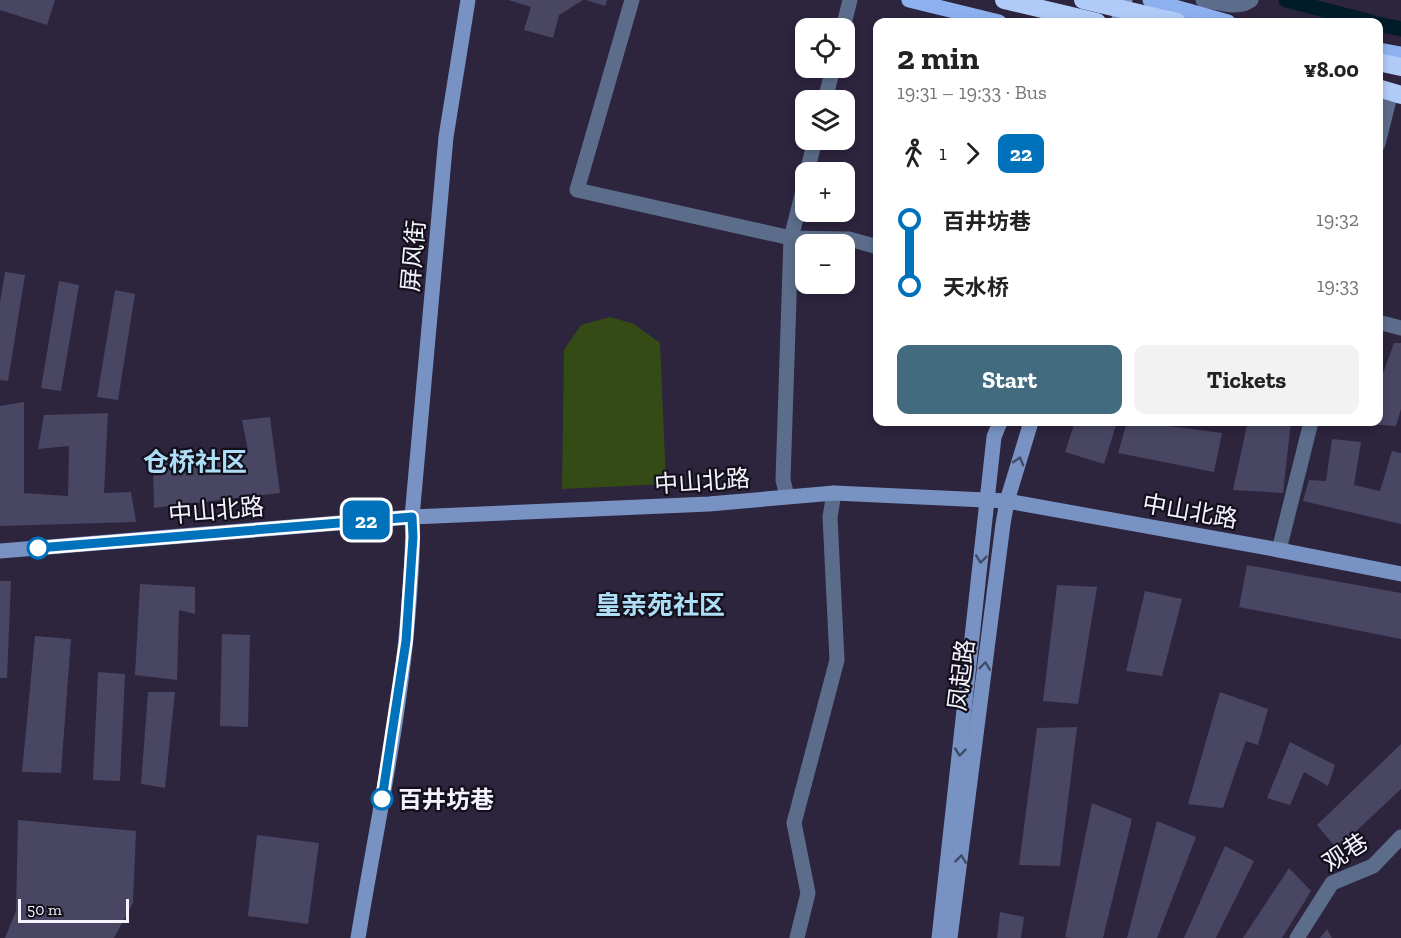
<!DOCTYPE html>
<html lang="en">
<head>
<meta charset="utf-8">
<style>
  :root { --surface:#fff; --page:#f2f2f2; --text:#222; --muted:#767676; --accent:#426b7f }
  body { margin:0; font-family:"Zilla Slab","Noto Sans SC",serif; background:var(--page); color:var(--text); height:100vh; display:flex; flex-direction:column; font-size:22px; white-space:nowrap }
  * { box-sizing:border-box; margin:0 }
  p { font-size:20px; color:var(--muted) }
  .icon { flex:none; width:33px; height:33px; fill:none; stroke:currentColor; stroke-width:2; stroke-linecap:round; stroke-linejoin:round }
  .map { position:relative; flex:1; overflow:hidden }
  .panel { position:absolute; left:873px; top:18px; width:510px; height:408px; display:flex; flex-direction:column; background:var(--surface); border-radius:12px; box-shadow:0 3px 9px #0003 }
  .panel>* { flex:none }
  .badge { padding:0 12px; border-radius:9px; font-size:21px; line-height:39px }
  .fabs { position:absolute; left:795px; top:18px; display:grid; gap:12px }
  .fabs a { display:grid; place-items:center; width:60px; height:60px; border-radius:12px; background:var(--surface); box-shadow:0 3px 9px #0003; font-size:30px }
  .scale { position:absolute; left:18px; bottom:15px; width:111px; box-sizing:border-box; padding-left:6px; border:3px solid #f4f2fc; border-top:0; font-size:16px; line-height:21px; white-space:nowrap; color:#f4f2fc; -webkit-text-stroke:4px #13101c; paint-order:stroke }
  .map>.badge { position:absolute; translate:-50% -50%; box-shadow:0 0 0 3px #fff }
  .legs { display:flex; align-items:center; gap:9px; height:66px; padding:0 24px; font-size:20px }
  .legs p { margin-inline-start:auto }
  .summary { display:flex; align-items:center; justify-content:space-between; height:102px; padding:0 24px }
  h1 { font-size:33px; font-weight:700; line-height:45px }
  .cta { display:flex; gap:12px; margin-top:auto; padding:12px 24px }
  .cta a { flex:1; height:69px; border-radius:12px; background:var(--accent); color:#fff; font-size:24px; font-weight:700; line-height:69px; text-align:center }
  .cta a+a { background:var(--page); color:var(--text) }
  ul { padding:0 24px; list-style:none }
  li { display:flex; align-items:center; gap:21px; height:66px; font-size:22px }
  li i { display:grid; place-items:center; width:9px; height:100%; margin:0 8px; background:currentColor }
  li i::after { content:''; width:15px; height:15px; margin:-8px; border:4px solid; border-radius:50%; background:var(--surface) }
  li p { margin-inline-start:auto }
  li:first-child i { background:linear-gradient(#0000 50%,currentColor 0) }
  li:last-child i { background:linear-gradient(currentColor 50%,#0000 0) }
  .map>svg:first-child { display:block }
  .green { fill:#354b15 }
  .lines { fill:none; stroke-linecap:round; stroke-linejoin:round }
  .canal { stroke:#001c2b; stroke-width:15 }
  .building { fill:#484663 }
  .street { stroke:#5c6d8b; stroke-width:15 }
  .secondary { stroke:#7893c3; stroke-width:15 }
  .primary { stroke:#8db0ee; stroke-width:15 }
  .highway { stroke:#b1cbf8; stroke-width:18 }
  .highway-bridge { stroke:#b1cbf8; stroke-width:18 }
  .oneway { stroke:#404b67 }
  .line-1-casing { stroke:#fff; stroke-width:14 }
  .line-1 { stroke:#0072bc; stroke-width:9 }
  .stop-1-dot { fill:#fff; stroke:#0072bc; stroke-width:3 }
  .labels { text-anchor:middle; dominant-baseline:central; stroke-width:4.5; stroke-linejoin:round; paint-order:stroke }
  .street-label { font-size:24px; fill:#f4f2fc; stroke:#13101c }
  .stop-label { font-size:24px; font-weight:bold; fill:#f4f2fc; stroke:#13101c; text-anchor:start }
  .neighbourhood-label { font-size:26px; font-weight:bold; fill:#aeddf6; stroke:#13101c }
</style>
</head>
<body>
<div class="map">
<svg width="1401" height="938" viewBox="0 0 1401 938">
  <rect width="100%" height="100%" fill="#2d243e"/>
  <path class="green" d="M610,317L634,324L660,343L666,484L562,489L564,350L581,325Z"/>
  <g class="lines">
    <g class="canal">
      <path d="M1286,0L1371,22"/>
      <path d="M1378,24L1401,29"/>
    </g>
  </g>
  <g class="building">
    <path d="M0,0H55L47,25L0,10Z"/>
    <path d="M508,0H583L559,15L553,38L524,30L531,7Z"/>
    <path d="M586,0H607L605,6Z"/>
    <path d="M5,272L25,275L8,381L0,380V303Z"/>
    <path d="M59,281L79,285L61,391L41,388Z"/>
    <path d="M115,290L135,294L118,400L97,397Z"/>
    <path d="M1394,343H1401V409L1396,426L1366,424V422H1378V387Z"/>
    <path d="M24,402V493L68,496L69,446L38,449L44,415L108,413L104,493L131,492L136,522L0,526V406Z"/>
    <path d="M270,417L280,493L154,508L153,463L248,451L242,420Z"/>
    <path d="M1075,422H1117L1104,464L1065,452Z"/>
    <path d="M1127,422H1139L1222,433L1214,472L1118,453Z"/>
    <path d="M1274,422H1291L1283,493L1233,490L1247,425Z"/>
    <path d="M1332,439L1361,442L1354,485L1380,491L1392,451L1401,453V524L1303,501L1309,480L1326,481Z"/>
    <path d="M1247,565L1401,593V639L1239,607Z"/>
    <path d="M0,581H11L7,678H0Z"/>
    <path d="M140,584L195,587V614L179,610L177,680L135,675Z"/>
    <path d="M1057,585L1097,587L1078,704L1043,701Z"/>
    <path d="M1145,591L1182,599L1162,676L1126,671Z"/>
    <path d="M222,634L250,635L248,727L220,726Z"/>
    <path d="M35,636L71,639L61,773L22,772Z"/>
    <path d="M98,672L125,674L120,781L93,780Z"/>
    <path d="M148,692H175L165,788L141,784Z"/>
    <path d="M1220,692L1268,709L1258,745L1246,741L1223,808L1188,804Z"/>
    <path d="M1077,727L1060,866L1019,865L1037,728Z"/>
    <path d="M1290,742L1335,765L1328,786L1304,772L1290,805L1267,798Z"/>
    <path d="M1401,744V789L1337,849L1317,825Z"/>
    <path d="M1092,803L1132,819L1103,938H1071L1065,937Z"/>
    <path d="M18,820L136,831L133,903L114,938H5L16,911Z"/>
    <path d="M1157,821L1196,837L1157,938H1127Z"/>
    <path d="M257,835L319,843L308,924L248,916Z"/>
    <path d="M1225,846L1254,861L1216,938H1184Z"/>
    <path d="M1289,868L1311,891L1282,938H1243Z"/>
    <path d="M1000,912L1024,917L1021,938H997Z"/>
    <path d="M1327,929L1332,938H1320Z"/>
  </g>
  <g class="lines">
    <g class="street">
      <path d="M632,0L577,190L791,238L849,239L878,247"/>
      <path d="M1203,0C1217,2 1238,10 1251,0"/>
      <path d="M843,28L850,0"/>
      <path d="M825,100L833,68"/>
      <path d="M1378,144L1389,100"/>
      <path d="M807,172L815,140"/>
      <path d="M1378,322L1401,328"/>
      <path d="M787,496L783,480L791,238L806,179"/>
      <path d="M1279,550L1311,422"/>
      <path d="M797,938L808,893L794,823L837,660L830,517L834,493"/>
      <path d="M1297,938L1332,883L1373,866L1401,837"/>
    </g>
    <g class="secondary">
      <path d="M1118,22L1125,0"/>
      <path d="M0,551L412,517L709,504L834,493L1007,501L1279,550L1401,574"/>
      <path d="M358,938C376,827 401,716 409,603C411,574 414,546 412,517L446,137L468,0"/>
      <path d="M939,938L994,437L1000,422"/>
      <path d="M950,938L1003,524L1007,501L1031,422"/>
    </g>
    <g class="primary">
      <path d="M909,0L999,22"/>
      <path d="M1150,0L1228,22"/>
      <path d="M1378,50L1401,54"/>
    </g>
    <g class="highway">
      <path d="M1004,0L1097,22"/>
      <path d="M1378,62L1401,67"/>
      <path d="M1378,88L1401,95"/>
    </g>
    <path class="highway-bridge" d="M1083,0L1177,22"/>
  </g>
  <defs><path id="oneway-chevron" d="M-2-3.5L2.5 0L-2 3.5" fill="none" stroke-width="1.6" stroke-linecap="round" stroke-linejoin="round" transform="scale(1.5)"/></defs>
  <g class="oneway">
    <use href="#oneway-chevron" transform="translate(1019 461) rotate(-73)"/>
    <use href="#oneway-chevron" transform="translate(981 559) rotate(96)"/>
    <use href="#oneway-chevron" transform="translate(985 666) rotate(-83)"/>
    <use href="#oneway-chevron" transform="translate(960 752) rotate(96)"/>
    <use href="#oneway-chevron" transform="translate(961 859) rotate(-83)"/>
  </g>
  <g class="lines">
    <g class="line-1-casing">
      <path id="line-1" d="M38,548L412,517L413,537L406,641L382,799"/>
    </g>
    <use href="#line-1" class="line-1"/>
  </g>
  <g class="stop-1-dot">
    <circle cx="38" cy="548" r="10"/>
    <circle cx="382" cy="799" r="10"/>
  </g>
  <g class="labels">
    <g class="street-label">
      <text transform="translate(413 256) rotate(-85)">屏风街</text>
      <text transform="translate(702 481) rotate(-4)">中山北路</text>
      <text transform="translate(216 510) rotate(-5)">中山北路</text>
      <text transform="translate(1190 511) rotate(10)">中山北路</text>
      <text transform="translate(961 675) rotate(-83)">凤起路</text>
      <text transform="translate(1345 852) rotate(-33)">观巷</text>
    </g>
    <g class="stop-label">
      <text x="398" y="799">百井坊巷</text>
    </g>
    <g class="neighbourhood-label">
      <text x="195" y="462">仓桥社区</text>
      <text x="660" y="605">皇亲苑社区</text>
    </g>
  </g>
</svg>
<div class="fabs">
<a><svg class="icon" aria-label="locate" viewBox="0 0 24 24"><circle cx="12" cy="12" r="6"/><path d="M12 2v4M12 18v4M2 12h4M18 12h4"/></svg></a>
<a><svg class="icon" aria-label="layers" viewBox="0 0 24 24"><path d="M12 4l9 5-9 5-9-5zM3 14l9 5 9-5"/></svg></a>
<a>+</a>
<a>−</a>
</div>
<div class="scale">50 m</div>
<b class="badge" style="left:366px;top:520px;background:#0072bc;color:#fff">22</b>
<section class="panel">
<div class="summary"><div><h1>2 min</h1><p>19:31 – 19:33 · Bus</p></div><b>¥8.00</b></div>
<div class="legs"><svg class="icon" aria-label="walk" viewBox="0 0 24 24"><circle cx="13" cy="4" r="2"/><path d="M13 8l-2 6 4 7M11 14l-3 7M7 12l3-4h3l4 4"/></svg>1<svg class="icon" aria-label="forward" viewBox="0 0 24 24"><path d="M9 5l7 7-7 7"/></svg><b class="badge" style="background:#0072bc;color:#fff">22</b></div>
<ul>
<li><i style="color:#0072bc"></i><b>百井坊巷</b><p>19:32</p></li>
<li><i style="color:#0072bc"></i><b>天水桥</b><p>19:33</p></li>
</ul>
<div class="cta"><a>Start</a><a>Tickets</a></div>
</section>
</div>
</body>
</html>
